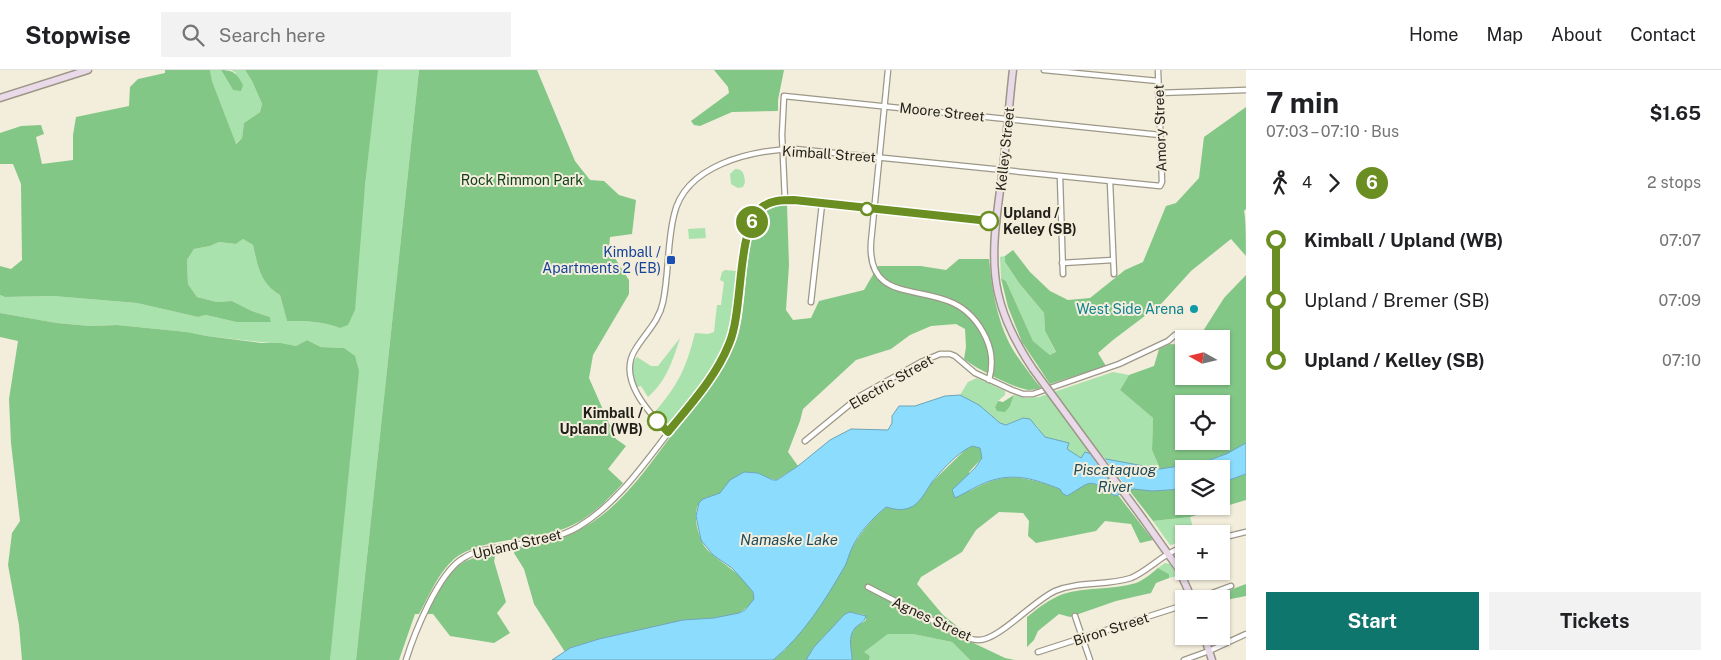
<!DOCTYPE html>
<html lang="en">
<head>
<meta charset="utf-8">
<style>
  :root { --surface:#fff; --page:#f2f2f2; --text:#202124; --muted:#757577; --line:#e0e0e0; --accent:#0f766e }
  body { margin:0; font-family:"Public Sans",sans-serif; background:var(--page); color:var(--text); height:100vh; display:flex; flex-direction:column; font-size:19px; white-space:nowrap }
  * { box-sizing:border-box; margin:0 }
  p { font-size:16px; color:var(--muted) }
  .icon { flex:none; width:28px; height:28px; fill:none; stroke:currentColor; stroke-width:2; stroke-linecap:round; stroke-linejoin:round }
  .map { position:relative; flex:1; overflow:hidden }
  .side { display:flex; flex-direction:column; background:var(--surface); width:475px }
  .side>* { flex:none }
  .badge { padding:0 10px; border-radius:16px; font-size:18px; line-height:32px }
  .needle { width:32px; rotate:278deg }
  .controls { position:absolute; left:1175px; top:260px; display:grid; gap:10px }
  .controls a { display:grid; place-items:center; width:55px; height:55px; border-radius:0px; background:var(--surface); box-shadow:0 1px 4px #0004; font-size:25px }
  .map>.badge { position:absolute; translate:-50% -50%; box-shadow:0 0 0 2px #fff }
  .legs { display:flex; align-items:center; gap:8px; height:55px; padding:0 20px; font-size:16px }
  .legs p { margin-inline-start:auto }
  .headline { display:flex; align-items:center; justify-content:space-between; height:85px; padding:0 20px }
  h1 { font-size:28px; font-weight:700; line-height:38px }
  .cta { display:flex; gap:10px; margin-top:auto; padding:10px 20px }
  .cta a { flex:1; height:58px; border-radius:0px; background:var(--accent); color:#fff; font-size:20px; font-weight:700; line-height:58px; text-align:center }
  .cta a+a { background:var(--page); color:var(--text) }
  ul { padding:0 20px; list-style:none }
  li { display:flex; align-items:center; gap:18px; height:60px; font-size:19px }
  li i { display:grid; place-items:center; width:8px; height:100%; margin:0 6px; background:currentColor }
  li i::after { content:''; width:12px; height:12px; margin:-6px; border:4px solid; border-radius:50%; background:var(--surface) }
  li p { margin-inline-start:auto }
  li:first-child i { background:linear-gradient(#0000 50%,currentColor 0) }
  li:last-child i { background:linear-gradient(currentColor 50%,#0000 0) }
  header { display:flex; align-items:center; gap:30px; box-sizing:border-box; height:70px; padding:0 25px; background:var(--surface); border-bottom:1px solid var(--line) }
  header strong { font-size:24px }
  nav { display:flex; gap:28px; margin-inline-start:auto; font-size:18px }
  .search { width:350px; height:45px; background:var(--page); display:flex; align-items:center; gap:12px; box-sizing:border-box; padding:0 18px; border-radius:0px; color:var(--muted); font-size:19px }
  main { display:flex; flex:1; min-height:0 }
  .map>svg:first-child { display:block }
  .green { fill:#a9e2ac }
  .forest { fill:#83c787; fill-rule:evenodd }
  .water { fill:#8cddfd; stroke:#6ca4b9 }
  .pier { fill:#f3eddb }
  .lines { fill:none; stroke-linecap:round; stroke-linejoin:round }
  .street-casing { stroke:#9c9787; stroke-width:7 }
  .secondary-casing { stroke:#9c9787; stroke-width:9 }
  .street { stroke:#fff; stroke-width:4.5 }
  .secondary { stroke:#e9d9e9; stroke-width:6 }
  .secondary-bridge-casing { stroke:#9c9787; stroke-width:9; stroke-linecap:butt }
  .secondary-bridge { stroke:#e9d9e9; stroke-width:6 }
  .line-1-casing { stroke:#fff; stroke-width:11 }
  .line-1 { stroke:#6b8e23; stroke-width:8 }
  .stop-1-dot { fill:#fff; stroke:#6b8e23; stroke-width:2.5 }
  .transit-dot { fill:#1a4fb4; stroke:#f3eddb; stroke-width:2 }
  .culture-dot { fill:#0f9aa8; stroke:#f3eddb; stroke-width:2 }
  .labels { text-anchor:middle; dominant-baseline:central; stroke-width:4; stroke-linejoin:round; paint-order:stroke }
  .street-label { font-size:14px; fill:#211f19; stroke:#f3eddb }
  .park-label { font-size:14px; fill:#0e3e16; stroke:#f3eddb }
  .stop-label { font-size:14px; font-weight:bold; fill:#211f19; stroke:#f3eddb; text-anchor:start }
  .transit-label { font-size:14px; fill:#164399; stroke:#f3eddb; text-anchor:end }
  .culture-label { font-size:14px; fill:#0d838f; stroke:#f3eddb; text-anchor:end }
  .water-label { font-size:15px; font-style:italic; fill:#1e4c5d; stroke:#f3eddb }
</style>
</head>
<body>
<header>
<strong>Stopwise</strong>
<div class="search"><svg class="icon" aria-label="search" viewBox="0 0 24 24"><circle cx="10" cy="10" r="6"/><path d="M15 15l6 6"/></svg>Search here</div>
<nav><a>Home</a><a>Map</a><a>About</a><a>Contact</a></nav>
</header>
<main>
<div class="map">
<svg width="1246" height="590" viewBox="0 0 1246 590">
  <rect width="100%" height="100%" fill="#f3eddb"/>
  <g class="green">
    <path d="M210,0H221L233,20L236,3L231,0H245L252,11L262,34L260,42L244,53L242,68L235,74L212,11Z"/>
    <path d="M377,0H419L356,590H330L344,278L321,277L307,270L296,276L207,266L187,262L117,255L90,256L57,253L0,243V225L5,227L53,226L137,233L198,247L206,245L236,252H271L270,247L252,241L232,231L217,232L197,227L188,214L187,190L194,179L210,176L219,172L236,174L243,169L253,175C258,197 260,213 280,225L287,251C305,251 322,251 340,258L365,116Z"/>
    <path d="M735,99C744,99 744,105 745,112L743,117L738,118L731,114L730,104Z"/>
    <path d="M705,158L706,168L689,169L688,159Z"/>
    <path d="M1005,186V192L1019,213L1044,243L1045,261L1056,283L1050,285L1033,271L1006,211L1001,208L1000,187Z"/>
    <path d="M725,200L737,201L740,203C738,225 737,248 730,269C718,302 693,329 672,356H666L654,343C678,315 686,299 695,263L708,264L714,262L717,235H721L724,212L720,210L722,202Z"/>
    <path d="M680,268C673,290 666,312 648,327L641,316L637,317C633,307 629,295 637,287L651,296H658Z"/>
    <path d="M1113,302L1129,305L1120,320L1153,348L1152,380L1160,399L1106,389L1081,388L1067,379L1068,373L1045,367L1036,355L1022,348L1006,355L1000,353L979,335L960,325L968,312L977,308L1005,321V325L998,331L995,337L1010,336L1014,325L1027,328L1039,327Z"/>
    <path d="M1190,447L1195,464H1184V472L1170,475L1153,451Z"/>
    <path d="M1165,493L1170,494L1177,506L1169,508V504L1158,498Z"/>
    <path d="M888,564H913L952,572L970,590H869L870,586L863,582Z"/>
  </g>
  <g class="forest">
    <path d="M165,0H210L212,11L236,74L242,68L244,53L260,42L262,34L252,11L245,0H378L365,116L355,240L348,255L340,258C322,251 305,251 287,251L280,225C260,213 258,197 253,175L243,169L236,174L219,172L210,176L194,179L187,190L188,214L197,227L217,232L232,231L252,241L270,247L271,252H236L206,245L198,247L137,233L53,226L5,227L0,225V196L11,199L22,190L21,114L13,94H0V63L21,56L41,55L44,64L36,67L42,94L73,90V65L76,47L129,36L130,17L138,9L165,3Z"/>
    <path d="M221,0C234,0 237,4 243,15L241,21L233,20Z"/>
    <path d="M419,0H537L575,91L590,110L604,111L619,125L636,130L632,164L610,167L609,179L629,210V224L593,285L589,308L616,369L626,376L608,399L623,413C605,433 586,452 560,460C529,470 479,469 454,489C438,503 429,526 419,544H415L399,590H356Z"/>
    <path d="M714,0H784L778,30V41L732,42L700,56L694,55L691,51L729,23L728,17Z"/>
    <path d="M1246,37V139L1244,141C1246,148 1246,176 1246,186L1231,169L1191,201L1162,233L1113,270L1098,283L1106,296L1050,314L1022,272L1008,237L1001,208L1006,211L1033,271L1050,285L1056,282L1045,261L1044,243L1019,213L1005,192V186L1013,180L1030,202L1050,221L1068,230L1090,228L1125,200L1143,192L1166,136L1176,133L1199,108L1204,67Z"/>
    <path d="M781,134L787,135L789,195L786,240L793,250L811,248L819,231L864,220L878,196H921L946,200L959,189H989C992,221 998,256 1015,283C1023,295 1032,307 1041,318C1037,319 1032,320 1029,320C1013,318 977,299 964,289L966,277L965,259L956,254L931,256L910,265L891,279L856,290L803,339L800,351L788,382L798,396L776,410C766,408 756,401 746,402C744,402 728,412 727,414C724,416 723,421 720,423C715,427 707,426 702,430C690,440 698,466 705,477C716,492 755,509 754,529L749,536L739,543L714,548L683,550L599,569L572,577L565,582L534,534L524,499L514,483L515,479C606,467 632,417 683,350C702,325 725,301 736,271C749,240 742,163 764,143C769,139 775,137 781,134Z"/>
    <path d="M1246,205V373C1221,391 1190,394 1160,399L1152,380L1153,348L1120,320L1129,305L1154,296L1159,279L1170,274L1184,275V306H1221V269H1198L1224,228ZM1184,334H1221V371H1184Z"/>
    <path d="M0,243L57,253L90,256L117,255L187,262L207,266L261,273H280L296,276L307,270L321,277L344,278L355,286L359,301L330,590H22L19,555L8,495L12,463L20,451L11,373L9,329L18,271L0,267Z"/>
    <path d="M1014,325L1010,336L1005,342L997,341L995,337L998,331L1003,332Z"/>
    <path d="M972,376L980,378L982,388L969,402L970,421C997,406 1013,404 1043,413C1052,416 1060,418 1067,425C1094,410 1087,408 1115,426L1118,425L1153,470L1140,473L1131,454L1105,451L1096,461L1036,473L1028,466L1029,451L1023,443L999,442L976,460L962,482L921,507L917,514L943,545L962,560L963,568L1005,588L1015,590H970L952,572L913,564H888L864,582L870,586L869,590H852C852,579 847,567 856,557C859,554 863,553 866,550L865,545L850,542L845,544L814,577L806,590H773L785,580L837,507C845,496 847,486 853,476C862,461 873,448 886,437L900,440L932,412L966,379Z"/>
    <path d="M1246,404V430L1190,447L1153,451L1129,420L1134,419L1152,421L1184,419V436H1221V413Z"/>
    <path d="M496,482L494,491L506,532L497,543L510,563L494,573L450,566L433,544H427C437,526 447,500 466,491C475,487 486,485 496,482Z"/>
    <path d="M1158,498L1169,504V508L1156,513L1151,523L1116,531L1070,547L1059,544L1038,561L1034,570L1027,577V547C1038,538 1050,529 1063,524C1086,517 1112,520 1136,513C1144,510 1152,503 1158,498Z"/>
    <path d="M1246,514V526L1221,531V529H1206Z"/>
  </g>
  <g class="water">
    <path d="M960,325L979,335L1000,353L1006,355L1023,348L1030,349L1045,367L1069,373L1067,379L1081,388L1085,382L1106,389L1160,399L1204,392L1226,384L1246,373V404L1221,413V399H1184V419L1152,421L1134,419L1115,426C1087,408 1094,410 1067,426L1062,423L1060,419C1034,409 1014,402 987,412C976,416 966,423 955,428L952,420L975,398L982,388L980,378L972,376C957,383 942,400 932,412C926,421 919,435 909,438C901,441 894,439 886,437C873,448 859,462 852,478C849,484 848,490 845,496C826,529 803,566 773,590H552L570,578L599,569L683,550L714,548L739,543L745,540L754,529L753,522L741,508L732,498L713,485L701,470L696,446L699,433L703,429L720,423L730,410L744,402L758,403L773,410H777L798,396L830,370L851,359L888,360L892,353V346L899,336H915L945,326Z"/>
    <path d="M850,542L866,546C864,553 860,553 855,558C847,568 852,579 852,590H806L814,577L845,544Z"/>
  </g>
  <path class="pier" d="M1088,381L1103,386L1131,423L1121,426Z"/>
  <g class="lines">
    <g class="street-casing">
      <g id="street">
        <path d="M888,0L871,172C867,230 917,216 953,233C968,240 979,253 986,268C992,281 993,296 989,310"/>
        <path d="M1044,0L1158,11"/>
        <path d="M1158,23L1246,20"/>
        <path d="M1060,107L1063,204"/>
        <path d="M1110,112L1114,204"/>
        <path d="M785,130L782,65L784,26L1160,65"/>
        <path d="M1062,193L1113,190"/>
        <path d="M811,232L822,134"/>
        <path d="M668,362C649,343 617,309 635,280C645,263 659,252 663,232C669,203 667,173 674,145C685,95 751,80 795,79L1160,116L1162,112L1158,0"/>
        <path d="M805,371L860,326L921,292L940,284H950L955,286L975,303L1012,320L1023,324H1033L1119,294L1168,271L1175,265"/>
        <path d="M1221,468L1246,462"/>
        <path d="M868,517L959,564C965,567 971,570 978,570C998,571 1033,531 1055,521C1079,511 1106,516 1131,508C1150,500 1164,482 1184,477"/>
        <path d="M1196,529L1231,516"/>
        <path d="M1075,546L1090,590"/>
        <path d="M1038,582L1184,535"/>
        <path d="M406,590C414,564 438,504 462,489C475,480 493,478 509,476C531,472 558,469 578,457C622,431 651,383 683,344C702,320 723,295 733,265C744,231 736,161 762,138C771,130 783,130 794,130L997,152"/>
        <path d="M1184,590L1209,581L1246,564"/>
      </g>
    </g>
    <g class="secondary-casing">
      <g id="secondary">
        <path d="M1013,0C1009,33 1007,66 1003,98C998,139 989,183 998,223C1004,251 1017,275 1033,299"/>
        <path d="M0,28L88,0"/>
        <path d="M1144,450L1178,498L1192,529"/>
        <path d="M1204,566L1212,590"/>
      </g>
    </g>
    <use href="#street" class="street"/>
    <use href="#secondary" class="secondary"/>
    <g class="secondary-bridge-casing">
      <path id="secondary-bridge" d="M1033,299L1144,450"/>
    </g>
    <use href="#secondary-bridge" class="secondary-bridge"/>
  </g>
  <g class="lines">
    <g class="line-1-casing">
      <path id="line-1" d="M657,351L668,362C690,335 716,307 729,274C744,239 736,161 761,138C770,130 783,130 794,130L989,151"/>
    </g>
    <use href="#line-1" class="line-1"/>
  </g>
  <g class="stop-1-dot">
    <circle cx="867" cy="139" r="6"/>
    <circle cx="989" cy="151" r="9"/>
    <circle cx="657" cy="351" r="9"/>
  </g>
  <rect class="transit-dot" x="666" y="185" width="10" height="10" rx="2.5"/>
  <circle class="culture-dot" cx="1194" cy="239" r="5"/>
  <g class="labels">
    <g class="street-label">
      <text transform="translate(942 42) rotate(6)">Moore Street</text>
      <text transform="translate(1160 58) rotate(-92)">Amory Street</text>
      <text transform="translate(1005 79) rotate(-84)">Kelley Street</text>
      <text transform="translate(829 84) rotate(4)">Kimball Street</text>
      <text transform="translate(891 312) rotate(-30)">Electric Street</text>
      <text transform="translate(517 474) rotate(-13)">Upland Street</text>
      <text transform="translate(932 549) rotate(25)">Agnes Street</text>
      <text transform="translate(1111 559) rotate(-18)">Biron Street</text>
    </g>
    <g class="park-label">
      <text x="522" y="110">Rock Rimmon Park</text>
    </g>
    <g class="stop-label">
      <text x="1003" y="143">Upland /<tspan x="1003" dy="16">Kelley (SB)</tspan></text>
      <text x="643" y="343" text-anchor="end">Kimball /<tspan x="643" dy="16">Upland (WB)</tspan></text>
    </g>
    <g class="transit-label">
      <text x="661" y="182">Kimball /<tspan x="661" dy="16">Apartments 2 (EB)</tspan></text>
    </g>
    <g class="culture-label">
      <text x="1184" y="239">West Side Arena</text>
    </g>
    <g class="water-label">
      <text x="1115" y="399">Piscataquog<tspan x="1115" dy="17">River</tspan></text>
      <text x="789" y="469">Namaske Lake</text>
    </g>
  </g>
</svg>
<div class="controls">
<a><svg class="needle" viewBox="-14 -14 28 28"><path d="M0-13l5 13h-10z" fill="#e53935"/><path d="M0 13l5-13h-10z" fill="#757577"/></svg></a>
<a><svg class="icon" aria-label="locate" viewBox="0 0 24 24"><circle cx="12" cy="12" r="6"/><path d="M12 2v4M12 18v4M2 12h4M18 12h4"/></svg></a>
<a><svg class="icon" aria-label="layers" viewBox="0 0 24 24"><path d="M12 4l9 5-9 5-9-5zM3 14l9 5 9-5"/></svg></a>
<a>+</a>
<a>−</a>
</div>
<b class="badge" style="left:752px;top:152px;background:#6b8e23;color:#fff">6</b>
</div>
<section class="side">
<div class="headline"><div><h1>7 min</h1><p>07:03 – 07:10 · Bus</p></div><b>$1.65</b></div>
<div class="legs"><svg class="icon" aria-label="walk" viewBox="0 0 24 24"><circle cx="13" cy="4" r="2"/><path d="M13 8l-2 6 4 7M11 14l-3 7M7 12l3-4h3l4 4"/></svg>4<svg class="icon" aria-label="forward" viewBox="0 0 24 24"><path d="M9 5l7 7-7 7"/></svg><b class="badge" style="background:#6b8e23;color:#fff">6</b><p>2 stops</p></div>
<ul>
<li><i style="color:#6b8e23"></i><b>Kimball / Upland (WB)</b><p>07:07</p></li>
<li><i style="color:#6b8e23"></i><span>Upland / Bremer (SB)</span><p>07:09</p></li>
<li><i style="color:#6b8e23"></i><b>Upland / Kelley (SB)</b><p>07:10</p></li>
</ul>
<div class="cta"><a>Start</a><a>Tickets</a></div>
</section>
</main>
</body>
</html>
